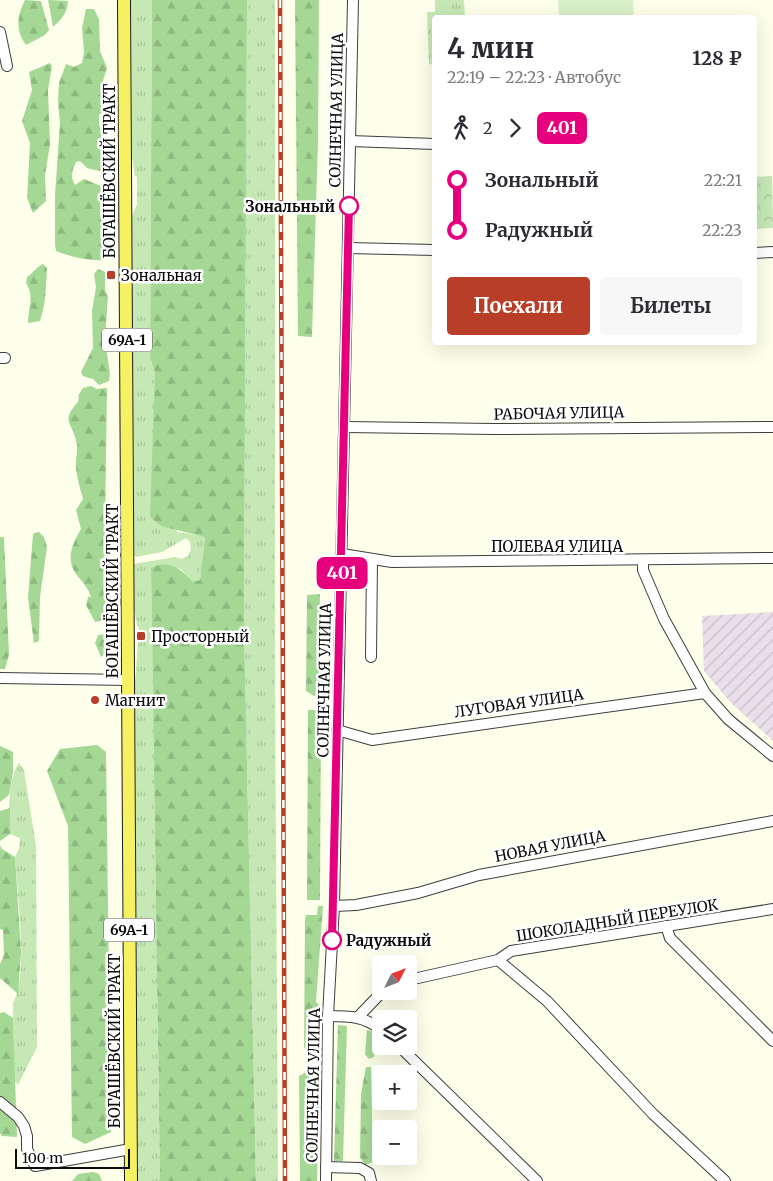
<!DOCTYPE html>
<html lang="ru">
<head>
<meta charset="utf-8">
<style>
  :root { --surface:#fff; --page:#f7f7f7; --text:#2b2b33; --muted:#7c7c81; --accent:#b83e27 }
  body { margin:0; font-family:Merriweather,serif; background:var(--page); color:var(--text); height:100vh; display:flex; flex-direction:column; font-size:19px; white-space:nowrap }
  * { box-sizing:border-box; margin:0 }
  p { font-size:16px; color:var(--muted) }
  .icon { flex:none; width:28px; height:28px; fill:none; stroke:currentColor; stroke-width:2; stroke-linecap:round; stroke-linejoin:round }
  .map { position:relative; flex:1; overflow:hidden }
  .sheet { position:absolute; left:432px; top:15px; width:325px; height:330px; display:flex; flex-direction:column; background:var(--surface); border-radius:5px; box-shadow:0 5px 20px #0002 }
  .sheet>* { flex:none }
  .badge { padding:0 10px; border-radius:8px; font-size:18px; line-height:32px }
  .needle { width:32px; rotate:48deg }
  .controls { position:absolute; left:372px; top:955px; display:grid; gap:10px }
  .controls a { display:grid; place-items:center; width:45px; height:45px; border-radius:5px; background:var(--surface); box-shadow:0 5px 20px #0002; font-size:25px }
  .scale { position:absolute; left:15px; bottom:12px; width:115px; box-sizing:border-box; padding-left:5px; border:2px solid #0b0b0b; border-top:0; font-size:14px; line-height:18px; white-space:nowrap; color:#0b0b0b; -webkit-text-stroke:4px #fff; paint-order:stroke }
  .map>.badge { position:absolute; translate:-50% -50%; box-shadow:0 0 0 2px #fff }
  .legs { display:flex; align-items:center; gap:8px; height:55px; padding:0 15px; font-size:16px }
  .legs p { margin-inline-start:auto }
  .summary { display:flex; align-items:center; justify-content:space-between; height:85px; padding:0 15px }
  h1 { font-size:28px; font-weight:700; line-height:38px }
  .action { display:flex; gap:10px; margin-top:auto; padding:10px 15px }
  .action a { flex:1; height:58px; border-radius:5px; background:var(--accent); color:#fff; font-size:20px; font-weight:700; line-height:58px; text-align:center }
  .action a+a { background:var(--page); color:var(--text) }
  ul { padding:0 15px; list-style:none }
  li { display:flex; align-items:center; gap:18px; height:50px; font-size:19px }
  li i { display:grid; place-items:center; width:8px; height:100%; margin:0 6px; background:currentColor }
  li i::after { content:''; width:12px; height:12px; margin:-6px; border:4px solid; border-radius:50%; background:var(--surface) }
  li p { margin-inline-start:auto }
  li:first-child i { background:linear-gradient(#0000 50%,currentColor 0) }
  li:last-child i { background:linear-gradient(currentColor 50%,#0000 0) }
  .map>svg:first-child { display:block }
  .industrial { fill:url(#industrial-furrows) }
  .grass { fill:url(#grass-tufts) }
  .forest { fill:url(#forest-firs) }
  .park { fill:url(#park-crowns) }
  .pitch { fill:#d9efc7 }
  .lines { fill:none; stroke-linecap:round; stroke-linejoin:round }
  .minor-casing { stroke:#3e3e3e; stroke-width:12 }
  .major-casing { stroke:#1c1c1c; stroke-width:14 }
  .minor { stroke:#fff; stroke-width:10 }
  .major { stroke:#f6f063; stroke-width:12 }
  .rail-casing { stroke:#b83e27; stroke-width:4.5 }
  .rail { stroke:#fff; stroke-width:2.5; stroke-dasharray:8; stroke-linecap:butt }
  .line-1-casing { stroke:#fff; stroke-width:11 }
  .line-1 { stroke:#e6007e; stroke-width:8 }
  .stop-1-dot { fill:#fff; stroke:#e6007e; stroke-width:2.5 }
  .poi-dot { fill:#b83e27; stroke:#fff; stroke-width:2 }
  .labels { text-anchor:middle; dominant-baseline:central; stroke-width:5; stroke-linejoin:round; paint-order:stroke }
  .shield { fill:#fff; stroke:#545454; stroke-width:1 }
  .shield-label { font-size:14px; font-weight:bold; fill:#0b0b0b }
  .street-label { font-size:15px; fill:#0b0b0b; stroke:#fff }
  .stop-label { font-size:15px; font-weight:bold; fill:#0b0b0b; stroke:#fff; text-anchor:end }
  .poi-label { font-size:15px; fill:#0b0b0b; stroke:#fff; text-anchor:start }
</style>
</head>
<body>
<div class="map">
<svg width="773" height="1181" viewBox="0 0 773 1181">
  <defs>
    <pattern id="industrial-furrows" width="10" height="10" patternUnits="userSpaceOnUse" patternTransform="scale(1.25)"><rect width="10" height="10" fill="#eadfe9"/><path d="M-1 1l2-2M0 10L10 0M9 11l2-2" fill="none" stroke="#c7bec6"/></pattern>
    <pattern id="grass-tufts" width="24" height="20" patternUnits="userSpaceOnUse" patternTransform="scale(1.25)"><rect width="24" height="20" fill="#c5e8b5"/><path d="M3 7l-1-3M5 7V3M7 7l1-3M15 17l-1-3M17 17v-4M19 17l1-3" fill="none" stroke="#a8c69a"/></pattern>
    <pattern id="forest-firs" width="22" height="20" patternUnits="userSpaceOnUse" patternTransform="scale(1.25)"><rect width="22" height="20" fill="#a5d895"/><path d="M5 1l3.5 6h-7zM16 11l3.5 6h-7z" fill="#8db87f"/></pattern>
    <pattern id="park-crowns" width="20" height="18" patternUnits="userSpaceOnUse" patternTransform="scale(1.25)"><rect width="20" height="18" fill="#c5e8b5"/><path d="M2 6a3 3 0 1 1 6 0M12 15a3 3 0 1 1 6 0" fill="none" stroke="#a8c69a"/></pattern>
  </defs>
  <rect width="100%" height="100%" fill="#feffea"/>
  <path class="industrial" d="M773,612V741L730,702L704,671L702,616Z"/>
  <g class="grass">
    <path d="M131,0H152L150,358L155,373L177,532L205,536L200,580L193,583L181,569L151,568L160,1181H138L135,683L139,627L137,626L133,602L134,564L175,557L182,559L188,556L191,549L190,542L186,538L162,552L136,557L134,555L132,216L137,204V177L135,176L132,157Z"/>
    <path d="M247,0H275V688L278,1181H256L244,625Z"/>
    <path d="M435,0H464L465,17L435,18V77V65L429,64L427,12H435Z"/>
    <path d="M19,763L24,770L36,846L37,1047L18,1085L14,1080L13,1003C29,973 17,893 15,857L19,849L20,838L10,834C10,810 6,784 19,763Z"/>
  </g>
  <g class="forest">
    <path d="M25,0L41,1L49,30L45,35L26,45C15,30 17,16 25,0Z"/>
    <path d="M48,0L68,1C67,13 62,19 53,27Z"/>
    <path d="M152,0H247L244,625L256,1181H160L151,568C168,558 182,570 193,582L200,580L205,537L161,526L150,517L155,373L150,358Z"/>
    <path d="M295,0H319L318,140L312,337L298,336Z"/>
    <path d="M86,9H94L99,19L100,51L107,68L102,84L104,111L99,115V125L110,145L111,155L103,169L99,171L87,168L80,161L76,162C72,170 70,177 75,185L84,179L101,186L100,215L106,218L103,249L107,258L104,260C87,261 72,257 56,251L55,244V195L60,123L58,102L59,83L66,64L74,67L82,63L84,52L82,28Z"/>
    <path d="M50,63L52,66L48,90L50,144L45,176L46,201L33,213L27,198L30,143L22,121L32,90L29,72Z"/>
    <path d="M43,264L47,268C46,285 46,304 40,321L28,323C28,308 35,298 26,283L27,277C33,273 36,267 43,264Z"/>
    <path d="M98,269L105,272V290L108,296L105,339L110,374L109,381L99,385L93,379L83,376L81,372L93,348L92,311L96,287L94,274Z"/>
    <path d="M91,386L97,389L107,388L105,527L108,581L112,602L110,613L104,620L95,622L86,605L88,597H91C88,587 82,582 76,574C65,558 73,543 81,529L76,510L83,499C80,489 77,478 76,468C75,459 79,448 76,440C71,421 61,421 78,402L79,394L83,388Z"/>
    <path d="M39,532L44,537L47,547L40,597L39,641L34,643L28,598L33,534Z"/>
    <path d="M0,537H4L9,655L5,669H0Z"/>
    <path d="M320,594L319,679L326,682L327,694L314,696L306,691L307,595Z"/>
    <path d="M105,634C112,643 110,652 101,657L95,643L98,635Z"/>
    <path d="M308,710H321L320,900H307Z"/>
    <path d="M97,745L106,752L111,1132L85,1144L72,1137L68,826L47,771L60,749Z"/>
    <path d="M0,746L13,752V772L9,795L0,802Z"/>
    <path d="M10,808V834L0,841V811Z"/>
    <path d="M0,845L2,849L15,857L21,952L18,994L0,978V964L4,955L3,930L0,929Z"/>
    <path d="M318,906H323L316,1002L321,1007L320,1056L304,1048L305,920L306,915H317Z"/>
    <path d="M4,1012L13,1018L17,1137L2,1136L0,1133V1013Z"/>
    <path d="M338,1025L347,1026L343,1161H334Z"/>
    <path d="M367,1030L374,1032L376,1049L374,1057L369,1059L365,1054Z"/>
    <path d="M320,1064L317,1181H300L299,1076Z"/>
    <path d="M366,1067H371L373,1162L365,1165L360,1157L361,1094Z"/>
    <path d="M93,1172L99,1174L102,1181H72L78,1174Z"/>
  </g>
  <path class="park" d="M772,176L773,228L755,229V177Z"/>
  <path class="pitch" d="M558,0H633L634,17H559Z"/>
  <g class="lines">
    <g class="minor-casing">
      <g id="minor">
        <path d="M0,32L7,66"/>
        <path d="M350,141L435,144"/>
        <path d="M348,248L435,250"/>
        <path d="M755,253L773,252"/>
        <path d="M0,358H5"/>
        <path d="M345,427L494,429L773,427"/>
        <path d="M342,554L392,562L773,558"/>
        <path d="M643,561V570L664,619L705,693L728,719L773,756"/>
        <path d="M371,657L372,559"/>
        <path d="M0,678L128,680"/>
        <path d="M337,730L372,740L705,693"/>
        <path d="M334,906L356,905L418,893L479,875L773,821"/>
        <path d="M666,926L670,938L773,1041"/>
        <path d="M498,960L547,1001L653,1114L725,1181"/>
        <path d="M409,980L498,960L511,951L773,909"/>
        <path d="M328,1016C349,1016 365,1016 381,1030"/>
        <path d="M358,1017L383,991"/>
        <path d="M399,1046L537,1181"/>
        <path d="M0,1102L18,1117L24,1126L27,1136V1149L35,1166L131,1149"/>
        <path d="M326,1167L360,1168L369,1173L371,1181"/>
        <path d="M326,1181L328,1016L334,906L353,0"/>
      </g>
    </g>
    <g class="major-casing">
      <path id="major" d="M124,0L131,1181"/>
    </g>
    <use href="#minor" class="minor"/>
    <use href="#major" class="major"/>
    <g class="rail-casing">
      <path id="rail" d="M280,0L285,1181"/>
    </g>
    <use href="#rail" class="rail"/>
  </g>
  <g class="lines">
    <g class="line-1-casing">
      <path id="line-1" d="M332,940L349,206"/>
    </g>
    <use href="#line-1" class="line-1"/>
  </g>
  <g class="stop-1-dot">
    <circle cx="349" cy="206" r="9"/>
    <circle cx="332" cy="940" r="9"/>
  </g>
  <g class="poi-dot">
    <rect x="106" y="270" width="10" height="10" rx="2.5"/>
    <rect x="136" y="631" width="10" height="10" rx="2.5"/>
    <circle cx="95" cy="700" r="5"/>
  </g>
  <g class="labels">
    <g class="shield">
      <rect x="102" y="328.5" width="50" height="23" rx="4"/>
      <rect x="104" y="918.5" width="50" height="23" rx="4"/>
    </g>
    <g class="shield-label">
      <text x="127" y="340">69А-1</text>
      <text x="129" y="930">69А-1</text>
    </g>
    <g class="street-label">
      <text transform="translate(336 110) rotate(-89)">СОЛНЕЧНАЯ УЛИЦА</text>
      <text transform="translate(109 171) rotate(-90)">БОГАШЁВСКИЙ ТРАКТ</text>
      <text transform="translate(559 413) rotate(-1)">РАБОЧАЯ УЛИЦА</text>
      <text x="557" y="546">ПОЛЕВАЯ УЛИЦА</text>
      <text transform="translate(112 591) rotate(-90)">БОГАШЁВСКИЙ ТРАКТ</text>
      <text transform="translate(324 680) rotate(-89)">СОЛНЕЧНАЯ УЛИЦА</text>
      <text transform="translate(519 703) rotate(-8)">ЛУГОВАЯ УЛИЦА</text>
      <text transform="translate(550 846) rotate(-11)">НОВАЯ УЛИЦА</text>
      <text transform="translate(617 920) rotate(-9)">ШОКОЛАДНЫЙ ПЕРЕУЛОК</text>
      <text transform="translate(114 1041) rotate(-90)">БОГАШЁВСКИЙ ТРАКТ</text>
      <text transform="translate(313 1085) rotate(-89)">СОЛНЕЧНАЯ УЛИЦА</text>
    </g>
    <g class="stop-label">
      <text x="335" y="206">Зональный</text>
      <text x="346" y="940" text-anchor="start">Радужный</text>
    </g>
    <g class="poi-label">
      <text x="121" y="275">Зональная</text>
      <text x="151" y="636">Просторный</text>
      <text x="105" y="700">Магнит</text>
    </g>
  </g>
</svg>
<div class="controls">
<a><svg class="needle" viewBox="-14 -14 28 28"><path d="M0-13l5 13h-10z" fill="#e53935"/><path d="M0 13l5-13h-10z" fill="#7c7c81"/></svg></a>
<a><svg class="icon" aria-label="layers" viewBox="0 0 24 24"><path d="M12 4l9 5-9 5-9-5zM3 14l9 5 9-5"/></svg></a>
<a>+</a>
<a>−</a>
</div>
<div class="scale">100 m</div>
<b class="badge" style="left:342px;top:573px;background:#e6007e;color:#fff">401</b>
<section class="sheet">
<div class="summary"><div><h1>4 мин</h1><p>22:19 – 22:23 · Автобус</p></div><b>128 ₽</b></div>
<div class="legs"><svg class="icon" aria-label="walk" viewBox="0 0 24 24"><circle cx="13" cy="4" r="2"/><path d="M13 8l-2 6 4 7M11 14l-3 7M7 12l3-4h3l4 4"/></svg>2<svg class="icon" aria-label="forward" viewBox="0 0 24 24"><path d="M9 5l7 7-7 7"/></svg><b class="badge" style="background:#e6007e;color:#fff">401</b></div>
<ul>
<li><i style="color:#e6007e"></i><b>Зональный</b><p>22:21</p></li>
<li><i style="color:#e6007e"></i><b>Радужный</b><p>22:23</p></li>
</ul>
<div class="action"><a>Поехали</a><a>Билеты</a></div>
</section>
</div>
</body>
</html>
